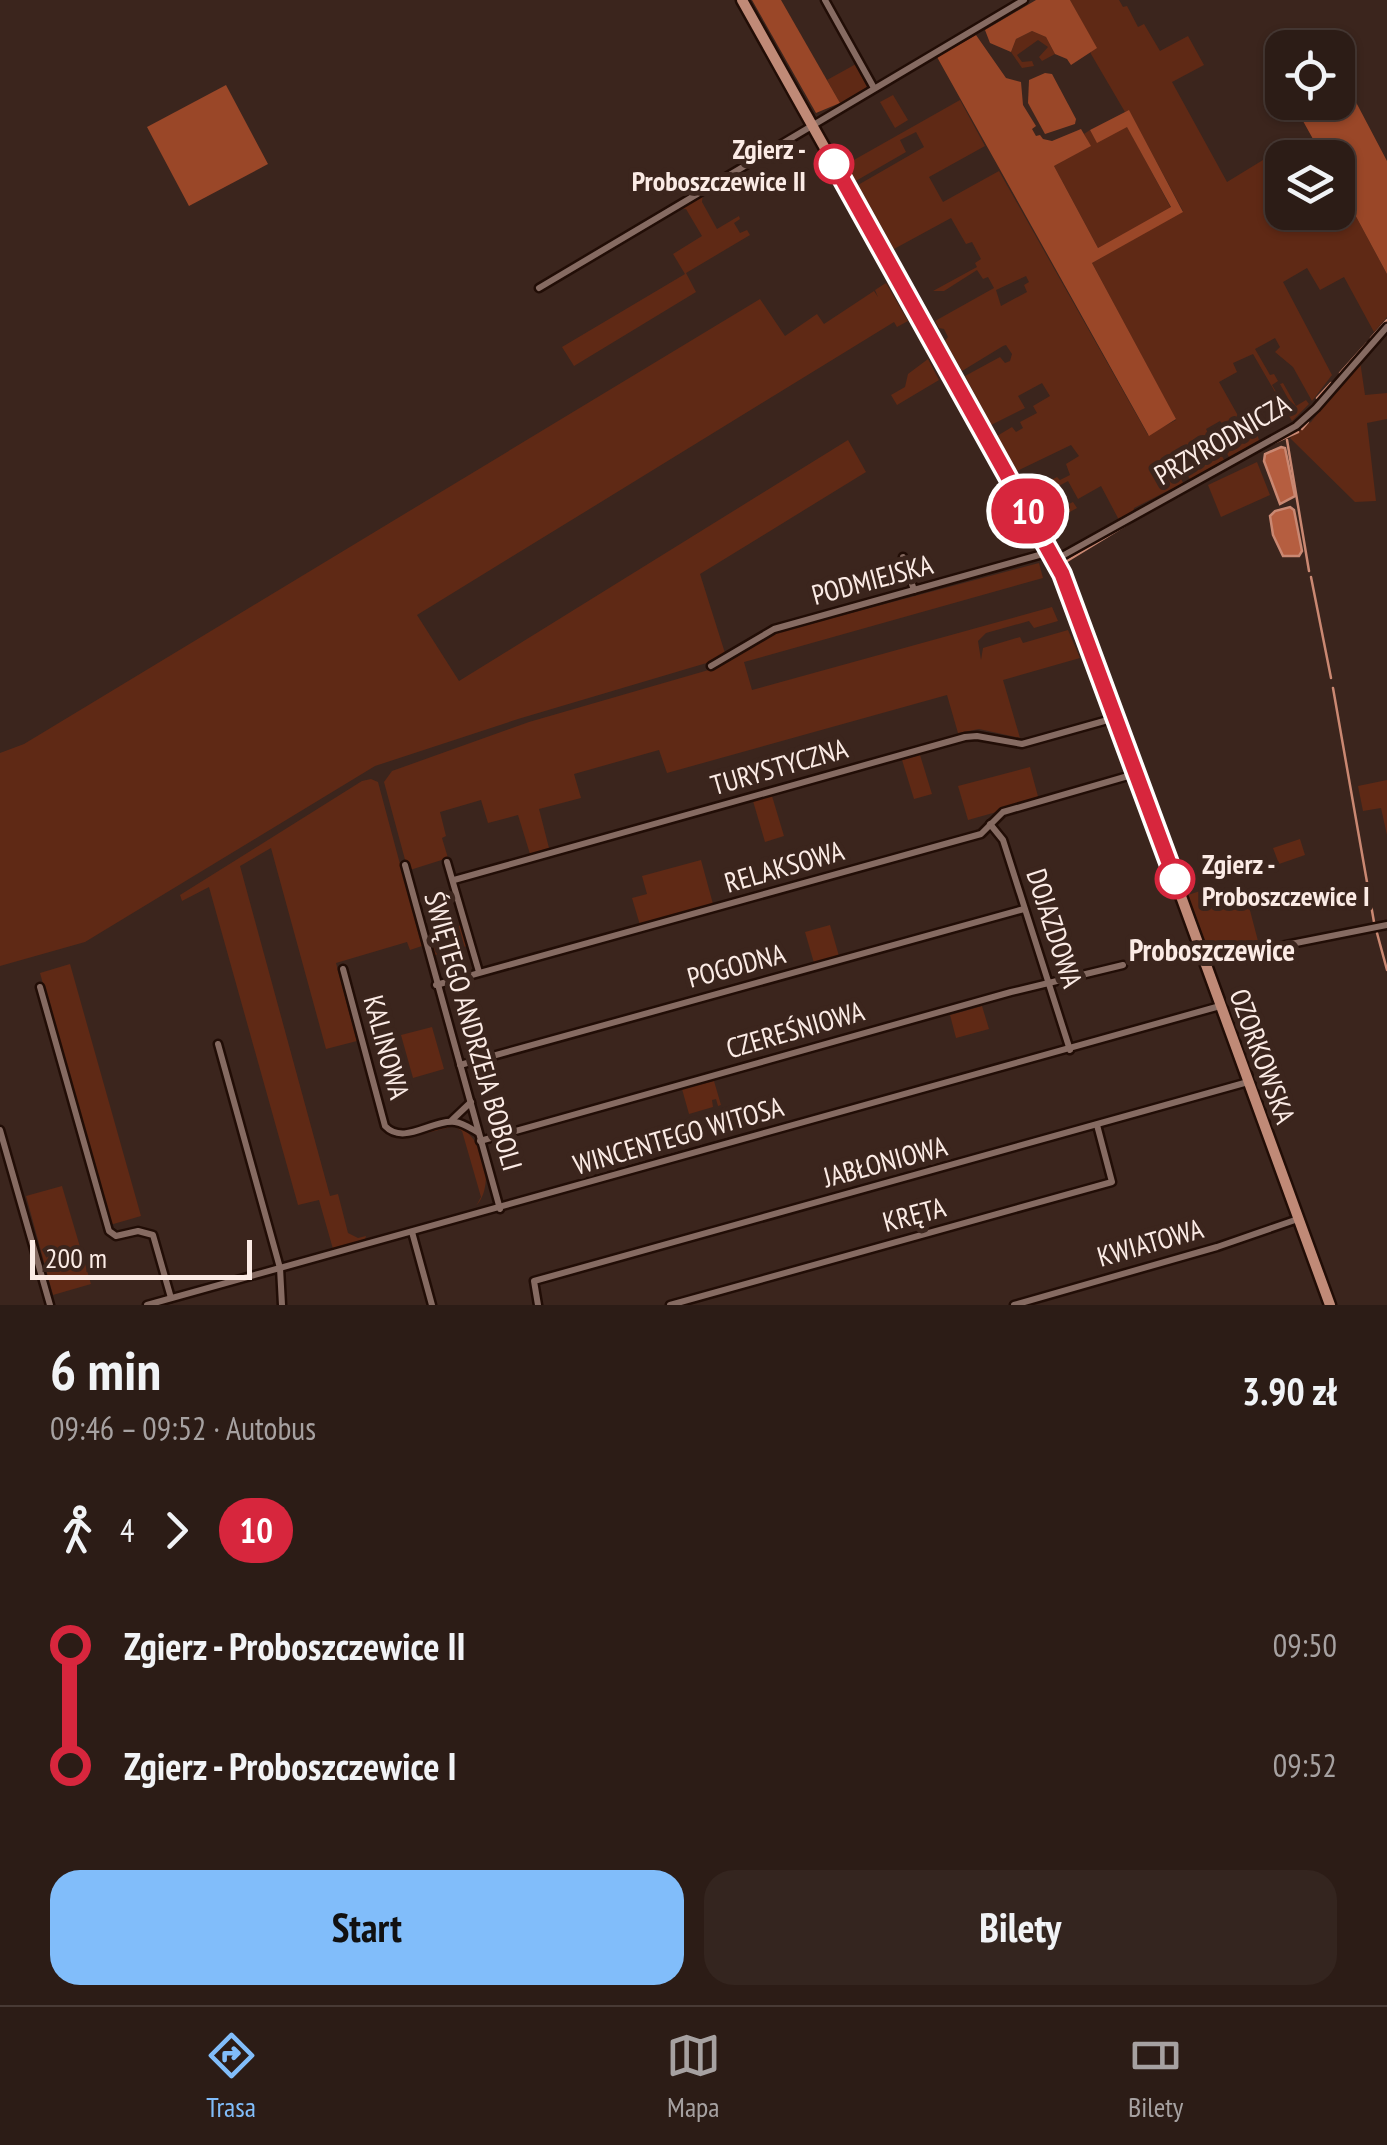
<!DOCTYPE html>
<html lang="pl">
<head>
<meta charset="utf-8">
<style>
  :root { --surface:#2c1c16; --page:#34251f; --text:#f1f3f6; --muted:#a6a1a1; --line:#483a35; --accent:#81bdfa }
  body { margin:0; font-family:"PT Sans Narrow",sans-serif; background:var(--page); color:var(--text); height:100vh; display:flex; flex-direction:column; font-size:38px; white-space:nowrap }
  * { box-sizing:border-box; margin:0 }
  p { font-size:32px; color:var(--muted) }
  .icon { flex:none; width:55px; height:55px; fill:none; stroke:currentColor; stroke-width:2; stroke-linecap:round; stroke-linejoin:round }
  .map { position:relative; height:1305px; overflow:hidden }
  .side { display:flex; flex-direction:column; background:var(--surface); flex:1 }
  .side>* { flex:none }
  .badge { padding:0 20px; border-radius:32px; font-size:35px; line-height:65px }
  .fabs { position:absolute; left:1265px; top:30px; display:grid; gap:20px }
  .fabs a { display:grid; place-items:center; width:90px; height:90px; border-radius:20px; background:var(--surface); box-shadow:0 2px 8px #0004,0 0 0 2px var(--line); font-size:50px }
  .scale { position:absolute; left:30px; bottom:25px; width:222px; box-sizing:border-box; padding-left:10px; border:5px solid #fbebe5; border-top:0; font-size:28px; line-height:35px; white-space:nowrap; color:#fbebe5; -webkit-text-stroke:8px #3b251d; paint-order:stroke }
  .map>.badge { position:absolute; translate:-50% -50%; box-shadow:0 0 0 5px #fff }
  .legs { display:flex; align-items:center; gap:15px; height:110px; padding:0 50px; font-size:32px }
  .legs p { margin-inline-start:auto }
  .summary { display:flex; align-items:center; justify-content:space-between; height:170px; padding:0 50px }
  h1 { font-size:55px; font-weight:700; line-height:75px }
  .button { display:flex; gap:20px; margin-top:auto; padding:20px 50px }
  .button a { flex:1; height:115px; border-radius:30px; background:var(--accent); color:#111; font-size:40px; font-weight:700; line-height:115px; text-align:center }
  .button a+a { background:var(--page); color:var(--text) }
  ul { padding:0 50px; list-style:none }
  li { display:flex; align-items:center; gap:35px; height:120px; font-size:38px }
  li i { display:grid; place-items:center; width:15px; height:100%; margin:0 12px; background:currentColor }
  li i::after { content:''; width:25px; height:25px; margin:-12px; border:8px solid; border-radius:50%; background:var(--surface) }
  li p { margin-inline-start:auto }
  li:first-child i { background:linear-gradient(#0000 50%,currentColor 0) }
  li:last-child i { background:linear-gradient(currentColor 50%,#0000 0) }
  .tab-bar { display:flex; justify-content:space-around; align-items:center; height:140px; border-top:2px solid var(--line); background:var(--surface); font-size:28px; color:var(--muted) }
  .tab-bar a { display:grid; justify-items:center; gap:5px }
  .tab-bar .on { color:var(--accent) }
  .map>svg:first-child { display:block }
  .green { fill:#5f2915; fill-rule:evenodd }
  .forest { fill:#9a4728 }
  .water { fill:#b55e40; stroke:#ca8872; stroke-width:2.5 }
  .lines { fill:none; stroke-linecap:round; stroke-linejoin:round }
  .stream { stroke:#ca8872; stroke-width:2.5 }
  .street-casing { stroke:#210d06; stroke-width:11 }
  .primary-casing { stroke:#210d06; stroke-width:15 }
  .street { stroke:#866b62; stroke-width:6 }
  .primary { stroke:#c08a77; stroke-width:10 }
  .line-1-casing { stroke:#fff; stroke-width:22 }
  .line-1 { stroke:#d7263d; stroke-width:15 }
  .stop-1-dot { fill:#fff; stroke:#d7263d; stroke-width:5 }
  .labels { text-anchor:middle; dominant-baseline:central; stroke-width:10; stroke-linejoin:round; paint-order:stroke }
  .stop-label { font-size:28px; font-weight:bold; fill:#fbebe5; stroke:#3b251d; text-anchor:end }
  .street-label { font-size:28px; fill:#fbebe5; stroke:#3b251d }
  .neighbourhood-label { font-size:30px; font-weight:bold; fill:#fbebe5; stroke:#3b251d }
</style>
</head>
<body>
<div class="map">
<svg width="1387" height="1305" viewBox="0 0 1387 1305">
  <rect width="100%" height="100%" fill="#3b251d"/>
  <g class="green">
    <path d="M1070,0H1119L1123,7L1127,6L1138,27L1144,24L1160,51L1188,36L1204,65L1172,82L1227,182L1276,152L1282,163V212H1338V183L1387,274V317L1374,332L1344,277L1320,290L1307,268L1283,282L1332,375L1312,401L1293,367L1275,352L1280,347L1275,338L1255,349L1270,375L1274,374L1278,381L1272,385L1290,416L1296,413L1280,384L1283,383L1296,406L1306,400L1309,404L1292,421L1253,354L1233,363L1237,372L1219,382L1241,421H1253L1259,440L1229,457L1216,435L1223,425L1220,421L1206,429L1209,435L1197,443L1206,458L1218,448L1224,460L1190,479L1183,469L1192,463L1187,453L1173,459L1183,483L1134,508L1133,512L1119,520L1101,486L1078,499L1068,481L1033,500L1029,492L1057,477L1060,480L1070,475L1066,464L1079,456L1071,445L1017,471L997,436L1012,427L1016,432L1023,428L1020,422L1037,413L1033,406L1050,396L1042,383L1018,396L1025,408L991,425L965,376L1000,357L1005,363L1010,361L1012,354L1006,345L1003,346L962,371L945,341L948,337L944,329L939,328L935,321L994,288L988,277L983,279L977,270L944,291H933L977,267L975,263L981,259L972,242L966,244L951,218L894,249L858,185L924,147L916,132L900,140L906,152L854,182L845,165L960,100L985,146L929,177L943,202L999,171L1148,435L1176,420L1092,263L1183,211L1129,111L1125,112L1091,54L1090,51L1096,48ZM1026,276L1029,282L1024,285L1027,292L1001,306L996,290Z"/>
    <path d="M1032,31L1046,37L1055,54L1042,61L1039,57L1048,47L1038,40L1017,55L1022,62L1032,61L1034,66L1022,68L1011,52L1016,39Z"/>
    <path d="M856,64L867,87L840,103L827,80Z"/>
    <path d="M893,95L908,120L895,128L880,102Z"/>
    <path d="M1127,126L1171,208L1098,248L1054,166L1090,146L1084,134L1090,130L1097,142Z"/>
    <path d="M703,192L702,202L717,229L739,216L740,219L734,223L740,233L747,230L750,235L686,273L696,292L574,366L562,347L685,274L673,254L702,236L686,209L677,208Z"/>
    <path d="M886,283L908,321L897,327L894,322L417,615L459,681L848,440L866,472L700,574L725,653L710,662L518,719L375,766L85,942L0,966V753L24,744L760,299L785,336L817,314L824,324L874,291L878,297L875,290Z"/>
    <path d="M928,359L939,380L897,405L891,395L905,387L908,374Z"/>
    <path d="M1360,361L1365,395L1387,393V419L1367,423L1376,501L1355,502L1290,438L1311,422Z"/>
    <path d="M1257,462L1270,495L1221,517L1208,485Z"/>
    <path d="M1052,502L1059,514L1070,508L1069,504L1073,502L1077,508L1046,525L1036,506Z"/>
    <path d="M1039,563L1043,578L744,662L752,690L1052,607L1058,621L1034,628L1029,621L986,633L978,641L981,660L983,648L1020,637L1023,643L1068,630L1080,658L1003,680L1020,738L979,729L958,733L947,695L667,773L659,750L574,774L581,798L539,809L549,848L530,854L518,815L488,823L481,800L440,812L446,836L442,838L448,858L410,870L429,934L462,925L467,946L435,955L430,952L384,782L392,771L529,722L712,669L776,633Z"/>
    <path d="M920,755L932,794L914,799L902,760Z"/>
    <path d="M1030,767L1039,800L968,820L958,786Z"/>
    <path d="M371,779L378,782L422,946L410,950L407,942L336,963L357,1041L326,1049L271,848L240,866L330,1196L338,1194L348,1233L358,1238L366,1236L365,1240L333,1249L319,1200L298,1205L209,887L182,901L180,895L362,781Z"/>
    <path d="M1387,780V835L1381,808L1363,811L1358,786Z"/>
    <path d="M772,796L784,836L765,842L753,801Z"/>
    <path d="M1300,839L1305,855L1279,864L1273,848Z"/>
    <path d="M701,860L713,904L640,925L632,898L647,894L642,876Z"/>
    <path d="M1212,887L1225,905L1247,899L1258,941L1254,945L1209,953L1188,895Z"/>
    <path d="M830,925L839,956L814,963L805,932Z"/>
    <path d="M70,964L141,1216L110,1225L40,973Z"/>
    <path d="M982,1006L989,1029L956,1038L950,1015Z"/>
    <path d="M432,1027L444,1069L413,1078L401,1035Z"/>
    <path d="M714,1081L721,1105L718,1106L716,1099L712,1100L713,1107L689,1114L682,1089Z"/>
    <path d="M446,1125C482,1124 498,1184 476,1206L481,1197L462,1131L454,1126L404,1139Z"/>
    <path d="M62,1186L91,1284L53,1295L26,1196Z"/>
  </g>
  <g class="forest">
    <path d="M752,0H781L840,103L816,113Z"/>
    <path d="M1036,0H1070L1097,48L1071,65L1067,59L1055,54L1046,37L1032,31L1016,39L1011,52L990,43L985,30Z"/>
    <path d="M976,35L1006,78L1021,82L1023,105L1036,126L1032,129L1036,136L1040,135L1043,139L1052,141L1081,129L1091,146L1054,166L1098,248L1171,207L1127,127L1097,143L1090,130L1129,110L1183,212L1092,263L1176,419L1149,436L937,57Z"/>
    <path d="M1338,68L1387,161V274L1338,183V158L1323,157L1293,103L1338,102Z"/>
    <path d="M1045,73L1052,74L1076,119L1075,124L1045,134L1028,103L1029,80Z"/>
    <path d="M226,85L268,164L189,206L147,127Z"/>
  </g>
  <g class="water">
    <path d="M1281,447L1285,448L1295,496L1280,504L1264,461L1265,454Z"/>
    <path d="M1290,507L1294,510L1302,551L1299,556H1283L1273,535L1270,516L1275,511Z"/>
  </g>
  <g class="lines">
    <g class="stream">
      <path d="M1371,338L1387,320"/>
      <path d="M1340,373L1367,343"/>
      <path d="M1317,398L1331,383"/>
      <path d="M1302,429L1308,422"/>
      <path d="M1287,440L1309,571"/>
      <path d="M1271,444L1298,432"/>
      <path d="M1178,496L1255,452"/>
      <path d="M1140,517L1172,499"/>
      <path d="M1067,561L1131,522"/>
      <path d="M1311,577L1331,678"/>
      <path d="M1333,688L1374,922"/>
      <path d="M1377,933L1387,970"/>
    </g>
    <g class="street-casing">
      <g id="street">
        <path d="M825,0L874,88"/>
        <path d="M539,288L1024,0"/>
        <path d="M903,557L914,590"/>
        <path d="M1055,560L1296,426L1316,408L1387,327"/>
        <path d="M711,666L774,629L1050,552"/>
        <path d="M990,824L1003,840L1070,1050"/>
        <path d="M447,862L479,972"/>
        <path d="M405,865L500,1209"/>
        <path d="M454,880L965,737L977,736L1022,744L1115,718"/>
        <path d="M1205,961L1387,925"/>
        <path d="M343,969L385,1126C404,1146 432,1119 455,1122C463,1123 470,1128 477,1132"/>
        <path d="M436,985L981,834L1003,812L1135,774"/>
        <path d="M40,987L109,1231L116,1236L138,1231L153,1235L171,1298"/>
        <path d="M218,1044L280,1268L282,1305"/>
        <path d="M460,1065L1024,909"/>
        <path d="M452,1120L471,1102"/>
        <path d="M0,1130L50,1305"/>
        <path d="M480,1141L1011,992L1123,965"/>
        <path d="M412,1232L432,1305"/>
        <path d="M147,1305L1220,1006"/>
        <path d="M538,1305L534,1281L1248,1082"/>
        <path d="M670,1305L1112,1182L1097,1125"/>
        <path d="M1014,1305L1217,1247L1298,1219"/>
      </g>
    </g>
    <g class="primary-casing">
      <path id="primary" d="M742,0L1051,552L1069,589L1330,1305"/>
    </g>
    <use href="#street" class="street"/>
    <use href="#primary" class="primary"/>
  </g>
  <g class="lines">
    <g class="line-1-casing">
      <path id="line-1" d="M834,164L1062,574L1175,879"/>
    </g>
    <use href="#line-1" class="line-1"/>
  </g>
  <g class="stop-1-dot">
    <circle cx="834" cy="164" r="18"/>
    <circle cx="1175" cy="879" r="18"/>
  </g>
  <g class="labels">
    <g class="stop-label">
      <text x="806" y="148">Zgierz -<tspan x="806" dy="32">Proboszczewice II</tspan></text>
      <text x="1202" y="863" text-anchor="start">Zgierz -<tspan x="1202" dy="32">Proboszczewice I</tspan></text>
    </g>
    <g class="street-label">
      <text transform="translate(1222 439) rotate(-30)">PRZYRODNICZA</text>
      <text transform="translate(872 579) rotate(-15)">PODMIEJSKA</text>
      <text transform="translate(779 766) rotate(-16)">TURYSTYCZNA</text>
      <text transform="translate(784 866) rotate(-16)">RELAKSOWA</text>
      <text transform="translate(1055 928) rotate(72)">DOJAZDOWA</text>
      <text transform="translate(736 965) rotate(-15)">POGODNA</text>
      <text transform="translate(795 1029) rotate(-16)">CZEREŚNIOWA</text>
      <text transform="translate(474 1031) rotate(74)">ŚWIĘTEGO ANDRZEJA BOBOLI</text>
      <text transform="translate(387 1047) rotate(75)">KALINOWA</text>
      <text transform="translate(1263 1056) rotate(70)">OZORKOWSKA</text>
      <text transform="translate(678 1135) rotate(-16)">WINCENTEGO WITOSA</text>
      <text transform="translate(885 1161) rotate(-15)">JABŁONIOWA</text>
      <text transform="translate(914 1214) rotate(-15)">KRĘTA</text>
      <text transform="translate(1150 1242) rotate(-16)">KWIATOWA</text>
    </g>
    <g class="neighbourhood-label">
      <text x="1212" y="949">Proboszczewice</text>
    </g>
  </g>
</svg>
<div class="fabs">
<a><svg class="icon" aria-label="locate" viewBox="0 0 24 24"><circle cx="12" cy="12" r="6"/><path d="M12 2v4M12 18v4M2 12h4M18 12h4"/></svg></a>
<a><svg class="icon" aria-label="layers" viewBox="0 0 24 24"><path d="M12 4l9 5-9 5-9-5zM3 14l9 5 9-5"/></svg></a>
</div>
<div class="scale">200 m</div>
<b class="badge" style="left:1028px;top:511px;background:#d7263d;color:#fff">10</b>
</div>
<section class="side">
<div class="summary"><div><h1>6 min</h1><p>09:46 – 09:52 · Autobus</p></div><b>3.90 zł</b></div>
<div class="legs"><svg class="icon" aria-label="walk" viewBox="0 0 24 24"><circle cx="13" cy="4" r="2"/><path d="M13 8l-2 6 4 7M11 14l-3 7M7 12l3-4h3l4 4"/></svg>4<svg class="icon" aria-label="forward" viewBox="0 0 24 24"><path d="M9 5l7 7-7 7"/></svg><b class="badge" style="background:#d7263d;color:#fff">10</b></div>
<ul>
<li><i style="color:#d7263d"></i><b>Zgierz - Proboszczewice II</b><p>09:50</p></li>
<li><i style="color:#d7263d"></i><b>Zgierz - Proboszczewice I</b><p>09:52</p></li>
</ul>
<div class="button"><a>Start</a><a>Bilety</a></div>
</section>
<nav class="tab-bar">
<a class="on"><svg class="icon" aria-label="directions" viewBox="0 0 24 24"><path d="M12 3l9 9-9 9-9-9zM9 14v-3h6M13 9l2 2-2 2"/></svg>Trasa</a>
<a><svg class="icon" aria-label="map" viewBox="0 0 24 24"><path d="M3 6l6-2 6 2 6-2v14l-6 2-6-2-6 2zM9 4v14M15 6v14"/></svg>Mapa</a>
<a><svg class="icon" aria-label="tickets" viewBox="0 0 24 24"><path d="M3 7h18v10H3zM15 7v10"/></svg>Bilety</a>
</nav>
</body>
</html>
